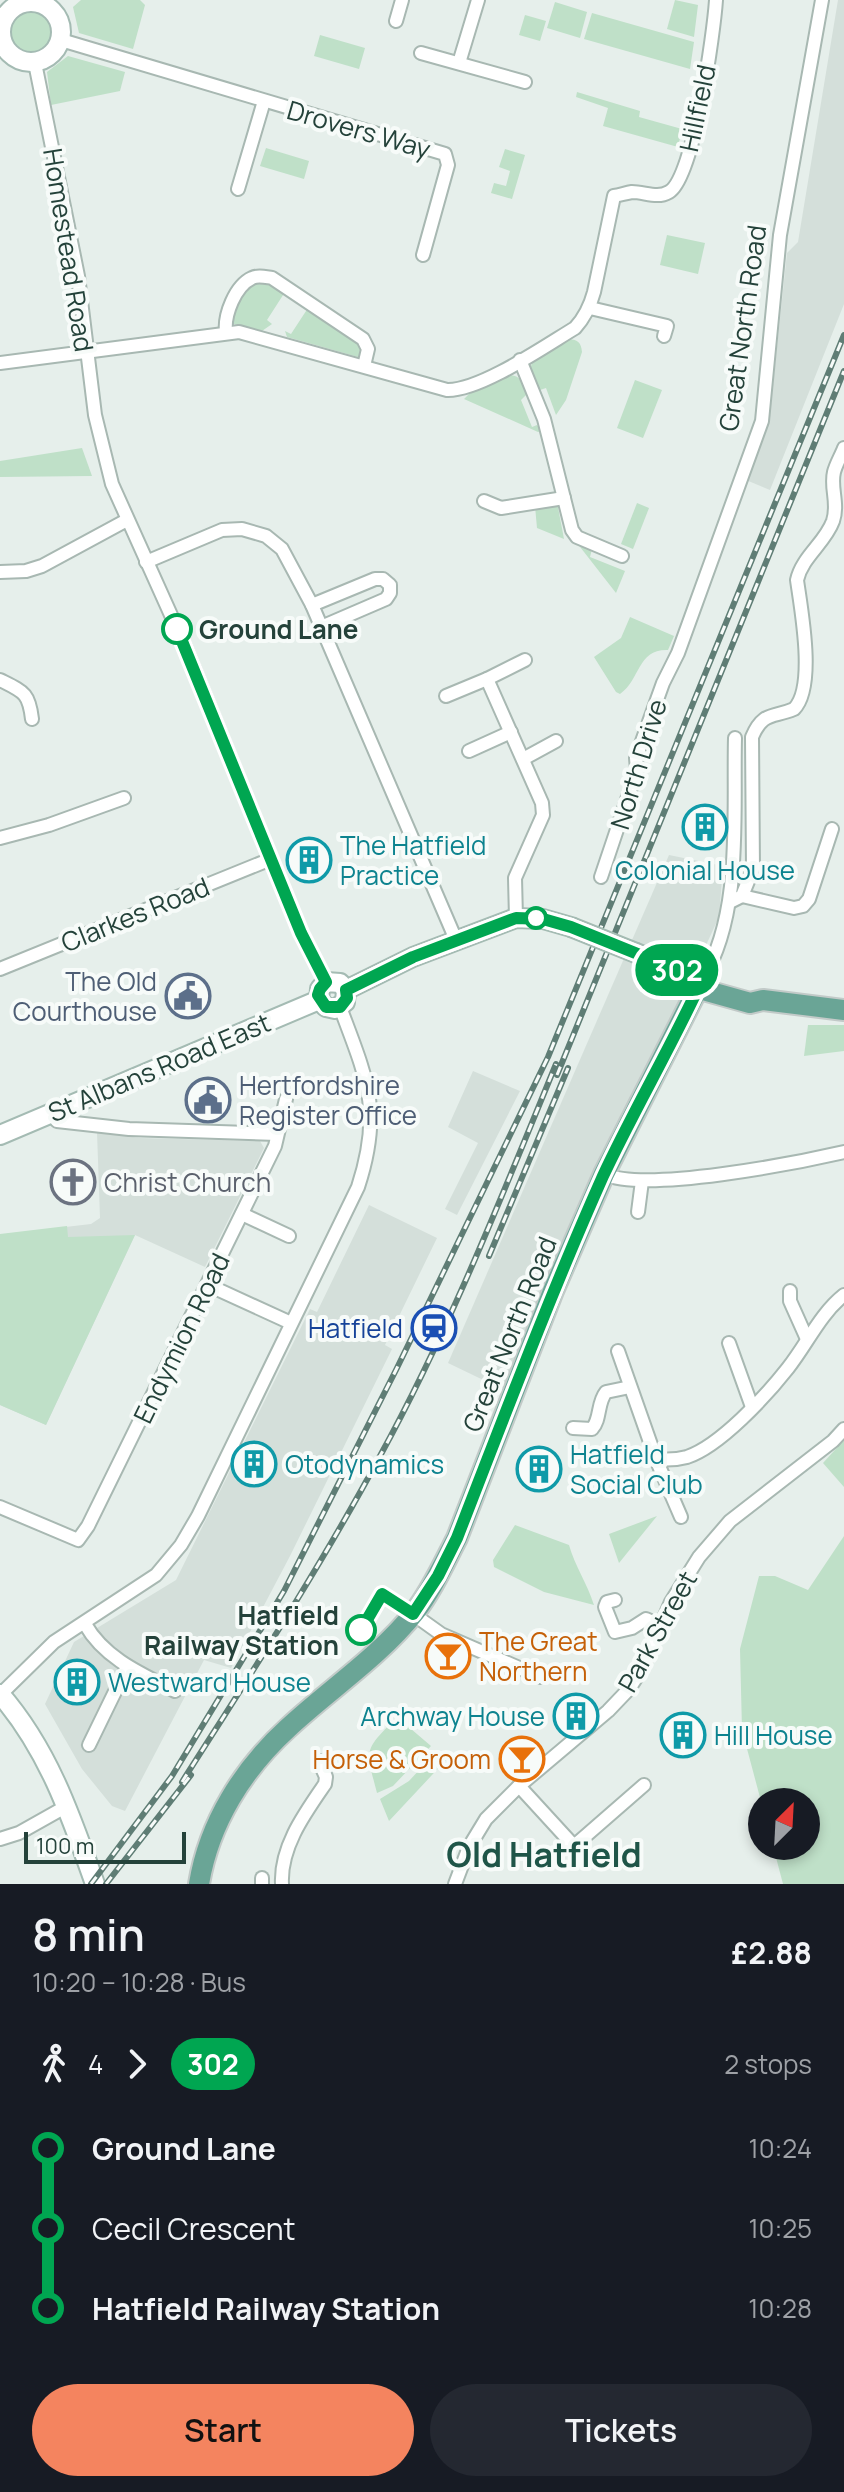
<!DOCTYPE html>
<html lang="en">
<head>
<meta charset="utf-8">
<style>
  :root { --surface:#171b24; --page:#242831; --text:#f1f3f6; --muted:#9ea1a6; --accent:#f4845f }
  body { margin:0; font-family:Manrope,sans-serif; background:var(--page); color:var(--text); height:100vh; display:flex; flex-direction:column; font-size:30px; white-space:nowrap }
  * { box-sizing:border-box; margin:0 }
  p { font-size:26px; color:var(--muted) }
  .icon { flex:none; width:44px; height:44px; fill:none; stroke:currentColor; stroke-width:2; stroke-linecap:round; stroke-linejoin:round }
  .map { position:relative; height:1884px; overflow:hidden }
  .sheet { display:flex; flex-direction:column; background:var(--surface); flex:1 }
  .sheet>* { flex:none }
  .badge { padding:0 16px; border-radius:26px; font-size:28px; line-height:52px }
  .needle { width:52px; rotate:24deg }
  .buttons { position:absolute; left:748px; top:1788px; display:grid; gap:16px }
  .buttons a { display:grid; place-items:center; width:72px; height:72px; border-radius:50%; background:var(--surface); box-shadow:0 4px 12px #0003; font-size:40px }
  .scale { position:absolute; left:24px; bottom:20px; width:162px; box-sizing:border-box; padding-left:8px; border:4px solid #24423a; border-top:0; font-size:22px; line-height:28px; white-space:nowrap; color:#24423a; -webkit-text-stroke:6px #f7fbf9; paint-order:stroke }
  .map>.badge { position:absolute; translate:-50% -50%; box-shadow:0 0 0 4px #fff }
  .legs { display:flex; align-items:center; gap:12px; height:88px; padding:0 32px; font-size:26px }
  .legs p { margin-inline-start:auto }
  .head { display:flex; align-items:center; justify-content:space-between; height:136px; padding:0 32px }
  h1 { font-size:44px; font-weight:600; line-height:60px }
  .cta { display:flex; gap:16px; margin-top:auto; padding:16px 32px }
  .cta a { flex:1; height:92px; border-radius:48px; background:var(--accent); color:#111; font-size:32px; font-weight:600; line-height:92px; text-align:center }
  .cta a+a { background:var(--page); color:var(--text) }
  ul { padding:0 32px; list-style:none }
  li { display:flex; align-items:center; gap:28px; height:80px; font-size:30px }
  li i { display:grid; place-items:center; width:12px; height:100%; margin:0 10px; background:currentColor }
  li i::after { content:''; width:20px; height:20px; margin:-10px; border:6px solid; border-radius:50%; background:var(--surface) }
  li p { margin-inline-start:auto }
  li:first-child i { background:linear-gradient(#0000 50%,currentColor 0) }
  li:last-child i { background:linear-gradient(currentColor 50%,#0000 0) }
  .map>svg:first-child { display:block }
  .built { fill:#d4dfda }
  .green { fill:#bfe0c8 }
  .lines { fill:none; stroke-linecap:round; stroke-linejoin:round }
  .street-casing { stroke:#a8b8b2; stroke-width:16 }
  .secondary-casing { stroke:#a4bbb3; stroke-width:22 }
  .primary-casing { stroke:#c2cac8; stroke-width:24 }
  .street { stroke:#fff; stroke-width:12 }
  .secondary { stroke:#fff; stroke-width:18 }
  .primary { stroke:#6aa596; stroke-width:20 }
  .rail-casing { stroke:#5f7d75; stroke-width:6 }
  .rail { stroke:#f7fbf9; stroke-width:3; stroke-dasharray:9; stroke-linecap:butt }
  .secondary-bridge-casing { stroke:#a4bbb3; stroke-width:22; stroke-linecap:butt }
  .secondary-bridge { stroke:#fff; stroke-width:18 }
  .line-1-casing { stroke:#fff; stroke-width:18 }
  .line-1 { stroke:#00a651; stroke-width:12 }
  .stop-1-dot { fill:#fff; stroke:#00a651; stroke-width:4 }
  .labels { text-anchor:middle; dominant-baseline:central; stroke-width:8; stroke-linejoin:round; paint-order:stroke }
  .street-label { font-size:26px; fill:#24423a; stroke:#f7fbf9 }
  .stop-label { font-size:26px; font-weight:bold; fill:#24423a; stroke:#f7fbf9; text-anchor:start }
  .culture-label { font-size:26px; fill:#0d838f; stroke:#f7fbf9; text-anchor:start }
  .service-label { font-size:26px; fill:#4e5e75; stroke:#f7fbf9; text-anchor:end }
  .worship-label { font-size:26px; fill:#5b616d; stroke:#f7fbf9; text-anchor:start }
  .transit-label { font-size:26px; fill:#164399; stroke:#f7fbf9; text-anchor:end }
  .food-label { font-size:26px; fill:#c56008; stroke:#f7fbf9; text-anchor:start }
  .district-label { font-size:34px; font-weight:bold; fill:#1f5548; stroke:#f7fbf9 }
</style>
</head>
<body>
<div class="map">
<svg width="844" height="1884" viewBox="0 0 844 1884">
  <rect width="100%" height="100%" fill="#e6efeb"/>
  <g class="built">
    <path d="M838,0H844V304L770,490L746,480L772,394L787,253L798,242Z"/>
    <path d="M669,855L723,866L719,917L502,1389L448,1363Z"/>
    <path d="M473,1071L520,1091L457,1215L445,1209L478,1143L448,1127Z"/>
    <path d="M97,1132L140,1138L260,1141L264,1148L205,1267L135,1235L46,1425L0,1405L6,1234L91,1224L100,1218Z"/>
    <path d="M369,1205L437,1238L385,1345L392,1349L290,1556L231,1668L204,1660L125,1811L112,1806L82,1769L45,1704L74,1642L176,1580L310,1309L317,1312Z"/>
  </g>
  <g class="green">
    <path d="M81,0H140L145,5L133,49L79,33L73,7Z"/>
    <path d="M675,0L698,5L694,37L667,29Z"/>
    <path d="M555,2L587,12L580,38L547,28Z"/>
    <circle cx="31" cy="32" r="23"/>
    <path d="M592,13L694,42L690,69L584,39Z"/>
    <path d="M525,15L546,21L540,41L519,35Z"/>
    <path d="M320,35L365,48L359,69L314,56Z"/>
    <path d="M68,56L125,72L120,91L51,105L47,72Z"/>
    <path d="M577,92L640,111L639,117L682,129L678,147L603,126L608,108L576,97Z"/>
    <path d="M266,148L309,161L304,179L260,166Z"/>
    <path d="M505,149L525,155L512,199L491,193L494,183L506,186L510,171L499,167Z"/>
    <path d="M667,235L705,243L698,274L660,265Z"/>
    <path d="M264,278L285,292L267,320L272,324L262,331L230,323C229,303 246,285 264,278Z"/>
    <path d="M308,308L364,344L362,355L358,357L287,337L285,331L291,334Z"/>
    <path d="M569,339C578,340 581,342 582,352L566,400L556,415L546,388L537,391C532,380 527,373 533,361Z"/>
    <path d="M509,375C520,375 526,384 527,394L521,400L532,427L537,425L542,431L538,432L464,399L469,394Z"/>
    <path d="M635,380L662,390L643,438L617,428Z"/>
    <path d="M82,448L92,476L0,477V461Z"/>
    <path d="M557,502L564,539L537,528L535,506Z"/>
    <path d="M637,503L649,508L633,549L621,544Z"/>
    <path d="M577,543L592,549L590,557L625,571L616,593Z"/>
    <path d="M630,617L674,636L668,650C637,649 641,679 620,694L616,692L594,657L621,638Z"/>
    <path d="M808,1025H844V1051L804,1056Z"/>
    <path d="M67,1226L68,1237L135,1235L46,1425L0,1405V1234Z"/>
    <path d="M844,1440V1487L823,1463Z"/>
    <path d="M657,1516L619,1563L609,1534Z"/>
    <path d="M515,1525L569,1545C575,1566 587,1583 594,1605L544,1592L494,1567L493,1560Z"/>
    <path d="M844,1536V1884H783L773,1846H806V1802H762V1805L742,1730L740,1649L759,1576H775L808,1590Z"/>
    <path d="M397,1717L431,1746L393,1786L377,1793C365,1747 364,1751 397,1717Z"/>
    <path d="M436,1752L446,1760L389,1821L380,1799L409,1781Z"/>
  </g>
  <g class="lines">
    <g class="street-casing">
      <g id="street">
        <path d="M28,0V2"/>
        <path d="M396,21L402,0"/>
        <path d="M61,40L445,154L448,165L423,255"/>
        <path d="M421,53L525,82"/>
        <path d="M35,63L78,276L95,415L112,484L184,644L301,933L326,982"/>
        <path d="M459,63L478,0"/>
        <path d="M238,189L264,101"/>
        <path d="M590,308L667,326L664,336"/>
        <path d="M226,332C224,315 235,286 252,278C258,275 265,277 272,278L363,339L368,349L364,366"/>
        <path d="M520,360L544,419L572,530L577,537L622,556"/>
        <path d="M0,363L239,332L447,390C480,391 545,346 575,328C585,317 590,307 594,292L614,196C620,195 626,193 632,192C645,192 657,199 669,192C694,178 714,31 716,0"/>
        <path d="M484,501L501,508L564,498"/>
        <path d="M146,562L222,530L242,529L266,536L282,549L312,605L456,940"/>
        <path d="M0,572L26,571L42,566L127,520"/>
        <path d="M312,605L375,579H383L390,585V593L386,599L321,627"/>
        <path d="M0,680C24,692 29,693 32,719"/>
        <path d="M446,696L487,679"/>
        <path d="M469,751L511,732"/>
        <path d="M523,759L556,741"/>
        <path d="M0,838L49,825L124,798"/>
        <path d="M601,877L637,770L636,758L663,683L678,653L762,421L780,235L822,0"/>
        <path d="M742,896L794,908L803,906L809,899L832,829"/>
        <path d="M730,902L742,896L753,869L752,737C763,711 773,718 794,709C816,687 801,609 797,580C802,557 825,543 833,521C839,503 830,488 834,472C836,464 841,456 844,448"/>
        <path d="M516,918L515,878L543,815L542,803L487,679L525,660"/>
        <path d="M0,969L271,859"/>
        <path d="M702,980C743,914 733,814 735,738"/>
        <path d="M50,1113L57,1121L129,1129L277,1134"/>
        <path d="M604,1174C646,1193 796,1163 844,1152"/>
        <path d="M638,1212L642,1181"/>
        <path d="M242,1214L289,1236"/>
        <path d="M208,1285L291,1323"/>
        <path d="M790,1291V1301L807,1339"/>
        <path d="M729,1343L752,1407"/>
        <path d="M618,1351L656,1459L681,1517"/>
        <path d="M573,1428L592,1429C601,1419 597,1403 606,1392L630,1387"/>
        <path d="M656,1459C666,1460 676,1460 687,1457C720,1446 766,1396 788,1368C807,1344 820,1314 844,1295"/>
        <path d="M0,1507L78,1540L88,1526L275,1146L286,1099"/>
        <path d="M615,1600L607,1602L605,1607L615,1632L632,1628L646,1619L660,1625"/>
        <path d="M413,1614L441,1634L540,1677"/>
        <path d="M85,1624C104,1658 141,1674 175,1691"/>
        <path d="M0,1695L54,1642L156,1575L181,1545L198,1516L358,1187C383,1111 367,1079 340,1007"/>
        <path d="M89,1745L127,1667"/>
        <path d="M519,1786L574,1846L644,1785"/>
        <path d="M0,1839L19,1833L67,1806"/>
        <path d="M262,1884V1878"/>
        <path d="M282,1884C280,1847 305,1813 325,1784L326,1777L319,1761"/>
        <path d="M455,1884L469,1847L486,1819L519,1786L608,1711L629,1689L642,1669L671,1602L699,1557L730,1521L833,1441L844,1429"/>
      </g>
    </g>
    <g class="secondary-casing">
      <g id="secondary">
        <circle cx="31" cy="32" r="30"/>
        <path d="M636,953L702,980"/>
        <path d="M346,990L413,957L516,918L543,919L571,927"/>
        <path d="M319,1000L320,989L326,982L340,983L346,990"/>
        <path d="M319,1000L326,1007L335,1009L345,1002L346,990"/>
        <path d="M0,1135L319,1000"/>
        <path d="M0,1694C48,1749 71,1816 95,1884"/>
      </g>
    </g>
    <g class="primary-casing">
      <g id="primary">
        <path d="M702,980L707,991L750,1003L763,1000L844,1010"/>
        <path d="M199,1884C209,1823 243,1769 288,1728C330,1689 379,1657 415,1612C432,1590 444,1563 457,1538L553,1291L604,1174L702,980"/>
      </g>
    </g>
    <use href="#street" class="street"/>
    <use href="#secondary" class="secondary"/>
    <use href="#primary" class="primary"/>
    <g class="rail-casing">
      <g id="rail">
        <path d="M557,1075L844,371"/>
        <path d="M489,1256L568,1068"/>
        <path d="M182,1782C250,1675 320,1568 380,1456C449,1330 502,1196 556,1064"/>
        <path d="M91,1884L172,1776L284,1591L396,1370L548,1057L844,335"/>
        <path d="M106,1884L191,1775"/>
      </g>
    </g>
    <use href="#rail" class="rail"/>
    <g class="secondary-bridge-casing">
      <path id="secondary-bridge" d="M571,927L636,953"/>
    </g>
    <use href="#secondary-bridge" class="secondary-bridge"/>
  </g>
  <g class="lines">
    <g class="line-1-casing">
      <path id="line-1" d="M177,629L301,933L326,982L320,989L318,995L326,1007H340L347,998L346,990L413,957L516,918L543,919L571,927L702,980C671,1047 634,1110 603,1176C550,1295 504,1417 457,1538L438,1576L413,1614L382,1594L361,1630"/>
    </g>
    <use href="#line-1" class="line-1"/>
  </g>
  <defs>
    <g id="building-ring" transform="scale(2.3)"><circle r="9.5" fill="#f7fbf9" stroke="#0f9aa8" stroke-width="1.5"/><path d="M-4-6H4V6H1V3H-1V6H-4ZM-2.5-4.3h1.7v1.8h-1.7ZM.8-4.3h1.7v1.8H.8ZM-2.5-1h1.7V.8h-1.7ZM.8-1h1.7V.8H.8Z" fill="#0f9aa8"/></g>
    <g id="civic-ring" transform="scale(2.3)"><circle r="9.5" fill="#f7fbf9" stroke="#5c6f8a" stroke-width="1.5"/><path d="M-.6-6.5H3V-4.5H.6V-3L4-1V1h2V6H-6V1h2V-1L-.6-3ZM-1.2 2.5V6h2.4V2.5Z" fill="#5c6f8a"/></g>
    <g id="church-ring" transform="scale(2.3)"><circle r="9.5" fill="#f7fbf9" stroke="#6b7280" stroke-width="1.5"/><path d="M-1.2-6h2.4v3.5h3.3v2.4h-3.3V6h-2.4V-.1h-3.3v-2.4h3.3Z" fill="#6b7280"/></g>
    <g id="station-ring" transform="scale(2.3)"><circle r="9.5" fill="#f7fbf9" stroke="#1a4fb4" stroke-width="1.5"/><path d="M-3-6H3Q5-6 5-4V2Q5 4 3 4L4.5 6H3L1.5 4h-3L-3 6H-4.5L-3 4Q-5 4-5 2V-4Q-5-6-3-6ZM-3.5-4v3h7v-3ZM-3.5 1v1.5H-2V1ZM2 1v1.5H3.5V1Z" fill="#1a4fb4"/></g>
    <g id="bar-ring" transform="scale(2.3)"><circle r="9.5" fill="#f7fbf9" stroke="#e8710a" stroke-width="1.5"/><path d="M-6-5H6L.8 .8V4.5H3.5V6h-7V4.5H-.8V.8Z" fill="#e8710a"/></g>
  </defs>
  <g fill-rule="evenodd">
    <use href="#building-ring" x="705" y="827"/>
    <use href="#building-ring" x="309" y="860"/>
    <use href="#civic-ring" x="188" y="996"/>
    <use href="#civic-ring" x="208" y="1100"/>
    <use href="#church-ring" x="73" y="1182"/>
    <use href="#station-ring" x="434" y="1328"/>
    <use href="#building-ring" x="254" y="1464"/>
    <use href="#building-ring" x="539" y="1469"/>
    <use href="#bar-ring" x="448" y="1656"/>
    <use href="#building-ring" x="77" y="1682"/>
    <use href="#building-ring" x="576" y="1716"/>
    <use href="#building-ring" x="683" y="1735"/>
    <use href="#bar-ring" x="522" y="1759"/>
  </g>
  <g class="stop-1-dot">
    <circle cx="177" cy="629" r="14"/>
    <circle cx="536" cy="918" r="10"/>
    <circle cx="361" cy="1630" r="14"/>
  </g>
  <g class="labels">
    <g class="street-label">
      <text transform="translate(697 108) rotate(-78)">Hillfield</text>
      <text transform="translate(359 129) rotate(16)">Drovers Way</text>
      <text transform="translate(69 250) rotate(81)">Homestead Road</text>
      <text transform="translate(742 328) rotate(-82)">Great North Road</text>
      <text transform="translate(638 764) rotate(-73)">North Drive</text>
      <text transform="translate(135 914) rotate(-22)">Clarkes Road</text>
      <text transform="translate(159 1067) rotate(-23)">St Albans Road East</text>
      <text transform="translate(509 1334) rotate(-68)">Great North Road</text>
      <text transform="translate(181 1338) rotate(-64)">Endymion Road</text>
      <text transform="translate(657 1631) rotate(-61)">Park Street</text>
    </g>
    <g class="stop-label">
      <text x="199" y="629">Ground Lane</text>
      <text x="339" y="1615" text-anchor="end">Hatfield<tspan x="339" dy="30">Railway Station</tspan></text>
    </g>
    <g class="culture-label">
      <text x="340" y="845">The Hatfield<tspan x="340" dy="30">Practice</tspan></text>
      <text x="705" y="870" text-anchor="middle">Colonial House</text>
      <text x="570" y="1454">Hatfield<tspan x="570" dy="30">Social Club</tspan></text>
      <text x="285" y="1464">Otodynamics</text>
      <text x="108" y="1682">Westward House</text>
      <text x="545" y="1716" text-anchor="end">Archway House</text>
      <text x="714" y="1735">Hill House</text>
    </g>
    <g class="service-label">
      <text x="157" y="981">The Old<tspan x="157" dy="30">Courthouse</tspan></text>
      <text x="239" y="1085" text-anchor="start">Hertfordshire<tspan x="239" dy="30">Register Office</tspan></text>
    </g>
    <g class="worship-label">
      <text x="104" y="1182">Christ Church</text>
    </g>
    <g class="transit-label">
      <text x="403" y="1328">Hatfield</text>
    </g>
    <g class="food-label">
      <text x="479" y="1641">The Great<tspan x="479" dy="30">Northern</tspan></text>
      <text x="491" y="1759" text-anchor="end">Horse &amp; Groom</text>
    </g>
    <g class="district-label">
      <text x="544" y="1854">Old Hatfield</text>
    </g>
  </g>
</svg>
<div class="buttons">
<a><svg class="needle" viewBox="-14 -14 28 28"><path d="M0-13l5 13h-10z" fill="#e53935"/><path d="M0 13l5-13h-10z" fill="#9ea1a6"/></svg></a>
</div>
<div class="scale">100 m</div>
<b class="badge" style="left:677px;top:970px;background:#00a651;color:#fff">302</b>
</div>
<section class="sheet">
<div class="head"><div><h1>8 min</h1><p>10:20 – 10:28 · Bus</p></div><b>£2.88</b></div>
<div class="legs"><svg class="icon" aria-label="walk" viewBox="0 0 24 24"><circle cx="13" cy="4" r="2"/><path d="M13 8l-2 6 4 7M11 14l-3 7M7 12l3-4h3l4 4"/></svg>4<svg class="icon" aria-label="forward" viewBox="0 0 24 24"><path d="M9 5l7 7-7 7"/></svg><b class="badge" style="background:#00a651;color:#fff">302</b><p>2 stops</p></div>
<ul>
<li><i style="color:#00a651"></i><b>Ground Lane</b><p>10:24</p></li>
<li><i style="color:#00a651"></i><span>Cecil Crescent</span><p>10:25</p></li>
<li><i style="color:#00a651"></i><b>Hatfield Railway Station</b><p>10:28</p></li>
</ul>
<div class="cta"><a>Start</a><a>Tickets</a></div>
</section>
</body>
</html>
